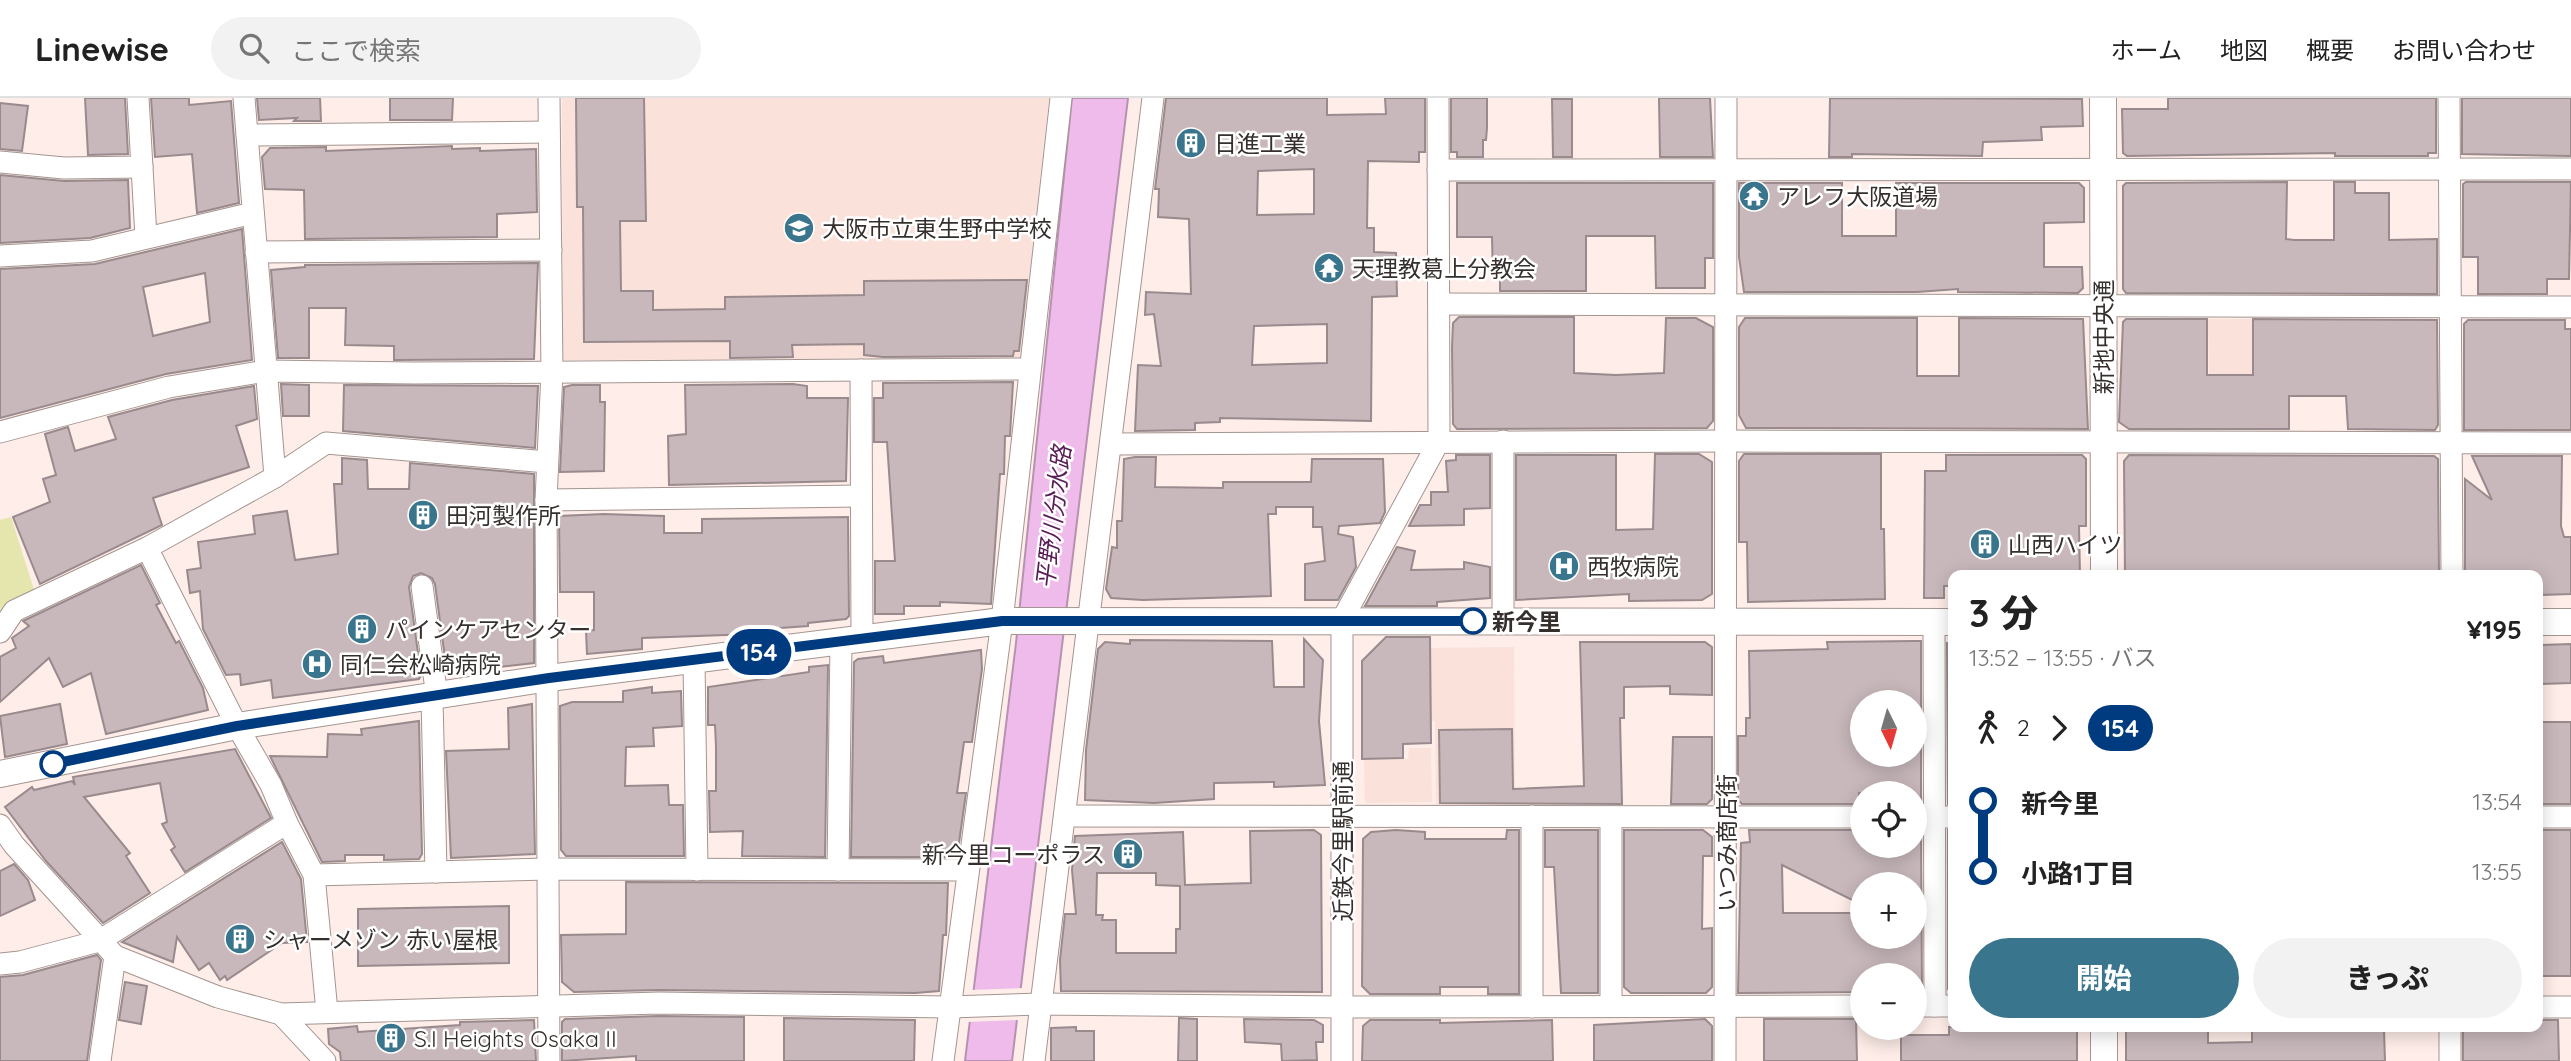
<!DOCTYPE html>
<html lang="ja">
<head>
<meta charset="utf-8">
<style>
  :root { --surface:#fff; --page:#f2f2f2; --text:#222; --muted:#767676; --line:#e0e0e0; --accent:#39758c }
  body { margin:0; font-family:Quicksand,"Noto Sans JP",sans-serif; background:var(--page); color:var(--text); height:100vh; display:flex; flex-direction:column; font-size:26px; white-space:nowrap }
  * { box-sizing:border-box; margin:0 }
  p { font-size:23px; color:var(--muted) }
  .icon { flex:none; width:38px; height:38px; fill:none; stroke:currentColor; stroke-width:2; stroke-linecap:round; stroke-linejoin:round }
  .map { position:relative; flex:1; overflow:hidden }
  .side { position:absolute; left:1948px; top:472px; width:595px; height:462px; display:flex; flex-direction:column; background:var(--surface); border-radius:14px; box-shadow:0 4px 18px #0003 }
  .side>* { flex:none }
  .badge { padding:0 14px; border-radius:23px; font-size:24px; line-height:46px }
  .needle { width:46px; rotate:175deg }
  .buttons { position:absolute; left:1850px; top:592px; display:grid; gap:14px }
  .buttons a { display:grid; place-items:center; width:77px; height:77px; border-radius:50%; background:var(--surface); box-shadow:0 4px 18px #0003; font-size:35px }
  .map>.badge { position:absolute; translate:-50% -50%; box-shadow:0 0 0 4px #fff }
  .legs { display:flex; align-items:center; gap:10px; height:77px; padding:0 21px; font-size:23px }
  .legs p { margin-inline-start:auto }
  .headline { display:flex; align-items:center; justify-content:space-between; height:119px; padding:0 21px }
  h1 { font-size:38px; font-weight:800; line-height:52px }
  .action { display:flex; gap:14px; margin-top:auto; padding:14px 21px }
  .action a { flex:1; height:80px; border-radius:42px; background:var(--accent); color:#fff; font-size:28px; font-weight:800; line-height:80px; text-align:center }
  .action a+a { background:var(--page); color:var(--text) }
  ul { padding:0 21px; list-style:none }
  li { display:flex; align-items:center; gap:24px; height:70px; font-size:26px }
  li i { display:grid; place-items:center; width:10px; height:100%; margin:0 9px; background:currentColor }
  li i::after { content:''; width:18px; height:18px; margin:-9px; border:5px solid; border-radius:50%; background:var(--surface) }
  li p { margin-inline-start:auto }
  li:first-child i { background:linear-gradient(#0000 50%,currentColor 0) }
  li:last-child i { background:linear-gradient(currentColor 50%,#0000 0) }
  header { display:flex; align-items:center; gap:42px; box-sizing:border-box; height:98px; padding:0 35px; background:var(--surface); border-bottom:2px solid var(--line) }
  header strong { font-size:33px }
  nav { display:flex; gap:38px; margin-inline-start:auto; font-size:24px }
  .search { width:490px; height:63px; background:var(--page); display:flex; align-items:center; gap:18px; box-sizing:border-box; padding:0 24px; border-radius:38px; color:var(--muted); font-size:26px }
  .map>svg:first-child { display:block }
  .built { fill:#fae1d9 }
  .green { fill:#e5e6ad }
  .water { fill:#efbbea; stroke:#b791b1; stroke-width:2 }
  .pier { fill:#feede8 }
  .building { fill:#c8b8bb; stroke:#998a8d; stroke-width:2; fill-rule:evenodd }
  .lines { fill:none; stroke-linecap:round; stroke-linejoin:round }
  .minor-casing { stroke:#a49590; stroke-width:23 }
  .tertiary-casing { stroke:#a49590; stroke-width:28 }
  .minor { stroke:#fff; stroke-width:21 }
  .tertiary { stroke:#fff; stroke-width:26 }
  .line-1-casing { stroke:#fff; stroke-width:16 }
  .line-1 { stroke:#003b80; stroke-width:10 }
  .stop-1-dot { fill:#fff; stroke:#003b80; stroke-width:3.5 }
  .labels { text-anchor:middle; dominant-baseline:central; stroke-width:5; stroke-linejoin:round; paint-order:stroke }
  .poi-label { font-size:23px; fill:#352f2d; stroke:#fff; text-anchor:start }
  .street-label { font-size:23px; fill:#352f2d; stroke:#fff }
  .stop-label { font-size:23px; font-weight:bold; fill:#352f2d; stroke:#fff; text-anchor:start }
  .water-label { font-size:24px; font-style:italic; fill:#581d56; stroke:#fff }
</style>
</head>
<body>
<header>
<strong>Linewise</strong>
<div class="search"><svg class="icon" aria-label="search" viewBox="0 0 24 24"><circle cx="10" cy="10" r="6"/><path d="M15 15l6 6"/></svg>ここで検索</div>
<nav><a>ホーム</a><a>地図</a><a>概要</a><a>お問い合わせ</a></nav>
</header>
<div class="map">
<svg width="2571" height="963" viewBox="0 0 2571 963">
  <rect width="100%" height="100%" fill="#feede8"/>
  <g class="built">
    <path d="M562,0H1049L1020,260L563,262Z"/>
    <path d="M2208,221H2285L2286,277L2209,278Z"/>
    <path d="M1514,549L1515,707L1436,708L1435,623H1424L1423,550Z"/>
    <path d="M1409,650H1431L1432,704L1365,705L1364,662L1408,661Z"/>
  </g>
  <path class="green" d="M11,419L35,495L0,523V422Z"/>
  <path class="water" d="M1072,0H1128L1012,963H965L1016,545Z"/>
  <path class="pier" d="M1024,890L1021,922L966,924L970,892Z"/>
  <g class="building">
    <path d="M85,0H125L128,56L88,57Z"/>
    <path d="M151,0H189V7L231,3L239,105L197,115L192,56L155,59Z"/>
    <path d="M257,0H320L321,23H294L297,20L259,22Z"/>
    <path d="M390,0H453L452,22H390Z"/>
    <path d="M576,0H644L646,123H620L621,193H653V212L725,211V199L864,197V183L1027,182L1019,253H1014L1013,258L883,259L864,257V246L792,247L793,259L730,260V243L584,244L583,109H577Z"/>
    <path d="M1166,0H1327V17L1386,16L1385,0H1425V54H1419V64L1368,63L1367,130H1374V154L1396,155L1397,198L1372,199L1371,323L1220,320V324L1195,325V332L1135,333L1138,267L1161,268L1154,216L1145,217L1146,194L1191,196L1189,121L1158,119L1159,91H1155ZM1314,71V116L1257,117L1258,73ZM1327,226V265L1252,267L1254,228Z"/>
    <path d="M1451,0H1487V30L1486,42H1483V59H1457V54H1451Z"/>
    <path d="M1659,0H1710L1713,59H1660Z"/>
    <path d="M1830,0L2082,1L2083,28L2041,29L2042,42L1983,44L1982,58L1852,56V59H1829Z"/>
    <path d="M2168,0H2436V55H2428V58H2335V55L2127,58L2123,55L2122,11H2168Z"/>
    <path d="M2462,0H2571V58L2462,56Z"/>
    <path d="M1552,1H1572V59H1553Z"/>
    <path d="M0,5L28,8L22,53L0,51Z"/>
    <path d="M452,48V51L480,50V53L536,51L537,114L497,116V139L305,141L304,92L265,91L262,59L270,50L326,49V53Z"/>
    <path d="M0,77L64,83L128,82L130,130L90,140L0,145Z"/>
    <path d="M2287,84L2286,141L2294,142H2334V84H2355V95H2389V142L2437,141V196L2126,195L2123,191V88L2126,85Z"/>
    <path d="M2466,84H2571L2569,181H2547V196H2478V159H2463V86Z"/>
    <path d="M1457,85H1713V160H1705V190H1656L1655,138H1586V193H1500V181H1493L1492,139H1457Z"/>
    <path d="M1739,85H1842V138H1896V85H2079L2084,90V124L2044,125V169H2082L2083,190L2078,195L1958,194V191L1917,194H1744L1739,159Z"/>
    <path d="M242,131L252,262L166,276L0,320V171L95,166ZM205,175L210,224L153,238L143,189Z"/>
    <path d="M538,165L534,261L394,262V248L345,247L346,210H309V260H278L271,172L305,169V167Z"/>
    <path d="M1459,219H1574V275L1616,277L1664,275L1666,220H1696L1713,229V323L1707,330L1457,331L1453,326L1452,250L1453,225Z"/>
    <path d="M1745,220H1917V278H1959V220L2083,221L2088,331L1746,330L1739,317V229Z"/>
    <path d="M2126,221H2207V277H2253V221L2437,222L2438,327L2435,332L2348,331L2346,298H2289V331H2129L2119,324L2123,224Z"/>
    <path d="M2468,222H2565V231H2571V332H2464V226Z"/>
    <path d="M1013,284L1010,338H1005L1004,376H1000L991,506L940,504V508H904V516H875V463H895L887,344H874V300H883V285Z"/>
    <path d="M281,286L309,287V318H283Z"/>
    <path d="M793,286L807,288V300H848L846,383L669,387L668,338L686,336L685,287Z"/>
    <path d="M344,287L538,288L535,350L343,333Z"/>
    <path d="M572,287H600V304H605L604,373L560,374L564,289Z"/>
    <path d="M254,288L257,321L236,328L249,369L153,400L162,427L40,486L13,419L50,404L43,381L56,377L45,336L68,329L75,353L116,341L108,319L172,302Z"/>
    <path d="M1655,356H1699L1712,364V496L1702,502L1629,503V496L1516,502V357H1616V432L1653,431Z"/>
    <path d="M1744,356H1881V431H1884L1885,501L1748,504L1747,444H1739V363Z"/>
    <path d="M1456,357H1490V410L1464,411V427L1409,428L1420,407H1431V394H1448L1446,363L1456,362Z"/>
    <path d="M1946,357H2082L2086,361V428H2079L2080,478H1953V488H1944V500H1924L1925,373H1946Z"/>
    <path d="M2129,357L2434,358L2438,361L2439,478H2125L2124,363Z"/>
    <path d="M2472,358H2562L2561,428L2564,439H2571V496L2538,497V478H2465V381L2492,402Z"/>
    <path d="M1135,359H1156L1155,389L1223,390V384H1311L1312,361H1383L1385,414L1380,425L1339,428L1338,436L1353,439L1356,469L1338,502H1305V466L1325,463L1322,429H1313V409H1276V416H1268L1271,498L1143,502L1111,500L1106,491L1112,449L1117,450V423H1122L1124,361Z"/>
    <path d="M342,360L367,362L368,391H409L410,365L534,376V565L447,575L435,486L432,480L421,475L413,478L409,489L421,577L419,581L273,600L271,582L241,587L240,576L226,577L203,531L200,493L190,495L187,472L201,470L198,444L255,436L253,418L287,413L295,462L338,456L334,386H342Z"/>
    <path d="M604,416L664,418V435H702V421L848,419L849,518L846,521L808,525V528L753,532V536L642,540V551L587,556L586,533L594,532V494H560L559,418Z"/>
    <path d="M1397,449L1415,453L1411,472L1464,471V464L1490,469V500L1437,504V508H1365Z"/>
    <path d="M141,467L160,505L156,507L176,545L179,543L203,590L208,612L106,636L91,575L63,589L49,560L0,604V559L16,550L12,540L29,528L23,523Z"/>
    <path d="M1386,539H1430L1431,645L1403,646V660L1362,661V563Z"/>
    <path d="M1304,541L1323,562L1319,623L1325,687L1274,689V684L1214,685V701L1154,705L1085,702L1086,652L1098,551L1105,544L1130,546V542L1272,543L1274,589H1304Z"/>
    <path d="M1915,543H1921V706H1914V695H1859V706H1742L1738,702V638H1746V620H1750L1749,553L1828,551L1827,544ZM1862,604H1914V656H1862Z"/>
    <path d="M1580,544H1705L1712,549V597L1670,596V588L1624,589V620H1620L1622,706L1440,705L1439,632L1512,631L1513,691L1584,688Z"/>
    <path d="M1947,545L1953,546V706H1948Z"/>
    <path d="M2571,546V585L2538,586V547Z"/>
    <path d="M981,552L982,571L972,644H964L957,695H966L957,759H851L854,564L858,561L883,558L884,565Z"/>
    <path d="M828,567L825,759L742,758L743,733L710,734L709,693H716V649L715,627H708V589L809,574V569Z"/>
    <path d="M652,589V595L681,593L682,628L653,630L654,648L626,649L625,688L668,687L669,707H683L684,758H566L561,752L560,608L572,604H623V593Z"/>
    <path d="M60,606L67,646L5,659L0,618Z"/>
    <path d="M532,606L535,756L451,760L446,653L509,651L508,610Z"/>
    <path d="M419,623L422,756L419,761L384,762V757H345V763L322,764L270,658L327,659L328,636L362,637L361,631Z"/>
    <rect x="2538" y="624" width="33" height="82"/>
    <path d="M1673,639H1712V701L1707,706H1671Z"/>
    <path d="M235,651L271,720L185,774L171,752L175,749L162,726L167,724L160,685L84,699L130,755L126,758L150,795L103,825L46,763L5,709L32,689L34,692L72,683L75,687L73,679Z"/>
    <path d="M1314,732L1321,737L1322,894L1061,893L1060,862L1065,816H1076L1072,772L1075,738L1183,734L1185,787L1251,785L1250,733ZM1097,775H1156V787L1180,788V831H1176V855H1116V822H1102L1103,817H1096Z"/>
    <path d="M1396,732L1425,734V741H1506L1507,732H1519V896H1488V889H1440V896H1370L1362,888L1363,741L1371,734Z"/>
    <path d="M1545,732H1598V895H1561L1554,769H1545Z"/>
    <path d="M1624,732H1703L1712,739V758H1703L1702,831L1712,830V889L1706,895H1631L1624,889Z"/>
    <path d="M1749,732H1860L1862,747H1914V732H1921L1922,891H1914V877H1862V894L1738,895L1741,745L1750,744ZM1782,767L1862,807V786H1914V838H1862V815H1783Z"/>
    <rect x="1948" y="732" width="5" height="159"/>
    <rect x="2538" y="732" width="33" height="146"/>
    <path d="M282,744L301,781L307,844L282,845L227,882L225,878L220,882L209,865L199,872L177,839L173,864L122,844Z"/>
    <path d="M14,766L28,782L35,802L0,818V773Z"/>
    <path d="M626,784L948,785L946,837H943L939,893L915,895L659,892L574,894L562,884L561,837L626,836Z"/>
    <path d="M509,808V865L358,868V811Z"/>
    <path d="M97,857L101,862L87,963H0V879L23,877Z"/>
    <path d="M125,884L147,888L141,926L119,922Z"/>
    <path d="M659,918L744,919V963H636V958L562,963V924L565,921Z"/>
    <path d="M784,920L915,922L914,963H784Z"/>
    <path d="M1179,920L1197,921V963H1178Z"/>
    <path d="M1244,921L1314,922L1323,927V944H1316L1317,962L1282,963L1281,946L1245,944Z"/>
    <path d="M1705,921L1712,928V963H1594V927Z"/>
    <path d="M1764,921H1856L1857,963H1764Z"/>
    <path d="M534,922L536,963H341L340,954L329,946L328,931L357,928L358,934L460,927V924Z"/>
    <path d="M1370,922H1440V925L1552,922L1553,963H1362L1363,928Z"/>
    <path d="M2538,922H2558L2559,963H2463V929H2538Z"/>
    <path d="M1076,929V933H1094V963H1051V930Z"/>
    <path d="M1949,929H2077V963H1901V937H1949Z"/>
    <path d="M2126,929H2208V945L2252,944V929L2384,932L2385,963H2126Z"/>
  </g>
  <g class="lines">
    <g class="minor-casing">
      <g id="minor">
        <path d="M138,0L146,139"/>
        <path d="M549,0L552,274L546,402L549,963"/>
        <path d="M2449,0L2452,478"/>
        <path d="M247,37L549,34"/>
        <path d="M0,64L64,70L142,69"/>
        <path d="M1438,72L2571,71"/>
        <path d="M256,154L551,152"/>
        <path d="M0,158L92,153L253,115"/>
        <path d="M1439,206L2571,209"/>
        <path d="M861,272L862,541"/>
        <path d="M0,334L169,289L266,273L414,275L1029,271"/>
        <path d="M1503,343V524"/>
        <path d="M1111,346L1725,343L2571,345"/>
        <path d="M275,379L326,345L547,364"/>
        <path d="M546,402L861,398"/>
        <path d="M147,450L237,628L271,687L287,725L314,777L327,914"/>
        <path d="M422,488L437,599"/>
        <path d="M1934,524L1935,908"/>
        <path d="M0,534L14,513L147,450L275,379L244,0"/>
        <path d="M694,562L697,772"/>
        <path d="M432,600L436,774"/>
        <path d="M1065,718L1862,719"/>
        <path d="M1914,719H1953"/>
        <path d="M2538,719H2571"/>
        <path d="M0,727L14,747L115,858L218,899L281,916L659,905L950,909L1040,906L1342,909L1862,908"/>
        <path d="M838,772L841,543"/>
        <path d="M314,777L548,771L968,772"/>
        <path d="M0,866L20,864L99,843L287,725"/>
        <path d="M1611,908V719"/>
        <path d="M1914,908H1953"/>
        <path d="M1532,909V718"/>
        <path d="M2538,909H2571"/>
        <path d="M281,916L325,963"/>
        <path d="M100,963L115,858"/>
        <path d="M943,963L1002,523L1061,0"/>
        <path d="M1034,963L1153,0"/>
        <path d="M1342,963V522L1439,343L1438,0"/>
        <path d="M1725,963L1726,0"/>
        <path d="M2450,963V929"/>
      </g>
    </g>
    <g class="tertiary-casing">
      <g id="tertiary">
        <path d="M2103,0L2104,478"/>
        <path d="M2538,524H2571"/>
        <path d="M0,676L237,628L549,580L1002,523L1953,524"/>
        <path d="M2104,929V963"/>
      </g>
    </g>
    <use href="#minor" class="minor"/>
    <use href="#tertiary" class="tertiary"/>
  </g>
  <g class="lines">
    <g class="line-1-casing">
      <path id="line-1" d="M53,666L237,628L549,580L1002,523H1473"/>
    </g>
    <use href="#line-1" class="line-1"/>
  </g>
  <defs>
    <g id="building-disc" transform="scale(1.575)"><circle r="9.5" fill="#39758c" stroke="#fff"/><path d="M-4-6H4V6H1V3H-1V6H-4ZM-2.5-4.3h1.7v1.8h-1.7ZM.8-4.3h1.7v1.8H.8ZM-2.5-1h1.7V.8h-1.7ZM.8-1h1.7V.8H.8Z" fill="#fff"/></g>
    <g id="temple-disc" transform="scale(1.575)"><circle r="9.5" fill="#39758c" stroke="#fff"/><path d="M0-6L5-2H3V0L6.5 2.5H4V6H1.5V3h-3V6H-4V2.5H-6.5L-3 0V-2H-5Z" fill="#fff"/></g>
    <g id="school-disc" transform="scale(1.575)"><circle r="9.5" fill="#39758c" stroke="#fff"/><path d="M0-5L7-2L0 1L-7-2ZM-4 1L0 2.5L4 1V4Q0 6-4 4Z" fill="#fff"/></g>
    <g id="hospital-disc" transform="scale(1.575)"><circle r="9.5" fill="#39758c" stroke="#fff"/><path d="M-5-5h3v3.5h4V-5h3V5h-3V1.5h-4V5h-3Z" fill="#fff"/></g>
  </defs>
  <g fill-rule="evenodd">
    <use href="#building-disc" x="1191" y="45"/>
    <use href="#temple-disc" x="1754" y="98"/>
    <use href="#school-disc" x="799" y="130"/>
    <use href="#temple-disc" x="1329" y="170"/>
    <use href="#building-disc" x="423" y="417"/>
    <use href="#building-disc" x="1985" y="446"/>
    <use href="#hospital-disc" x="1564" y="468"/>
    <use href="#building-disc" x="362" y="531"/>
    <use href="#hospital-disc" x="317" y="566"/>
    <use href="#building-disc" x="1128" y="756"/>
    <use href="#building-disc" x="240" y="841"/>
    <use href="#building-disc" x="391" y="940"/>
  </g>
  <g class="stop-1-dot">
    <circle cx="1473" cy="523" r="12"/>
    <circle cx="53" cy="666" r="12"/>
  </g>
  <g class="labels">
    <g class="poi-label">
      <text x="1214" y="45">日進工業</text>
      <text x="1777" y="98">アレフ大阪道場</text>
      <text x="822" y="130">大阪市立東生野中学校</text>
      <text x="1352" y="170">天理教葛上分教会</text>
      <text x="446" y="417">田河製作所</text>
      <text x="2008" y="446">山西ハイツ</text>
      <text x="1587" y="468">西牧病院</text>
      <text x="385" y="531">パインケアセンター</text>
      <text x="340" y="566">同仁会松崎病院</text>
      <text x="1105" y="756" text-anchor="end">新今里コーポラス</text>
      <text x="263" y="841">シャーメゾン 赤い屋根</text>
      <text x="414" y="940">S.I Heights Osaka II</text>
    </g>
    <g class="street-label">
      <text transform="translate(2103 239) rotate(-90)">新地中央通</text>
      <text transform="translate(1342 743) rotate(-90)">近鉄今里駅前通</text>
      <text transform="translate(1726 745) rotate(-90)">いつみ商店街</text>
    </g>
    <g class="stop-label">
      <text x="1492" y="523">新今里</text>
    </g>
    <g class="water-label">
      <text transform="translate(1053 419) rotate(-83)">平野川分水路</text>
    </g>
  </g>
</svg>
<div class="buttons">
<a><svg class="needle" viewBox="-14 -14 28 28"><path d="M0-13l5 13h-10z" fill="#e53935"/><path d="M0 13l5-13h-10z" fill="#767676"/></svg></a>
<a><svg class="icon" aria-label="locate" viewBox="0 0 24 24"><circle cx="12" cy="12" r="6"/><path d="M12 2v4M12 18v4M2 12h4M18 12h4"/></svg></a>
<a>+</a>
<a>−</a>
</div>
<b class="badge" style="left:759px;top:554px;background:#003b80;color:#fff">154</b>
<section class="side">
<div class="headline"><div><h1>3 分</h1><p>13:52 – 13:55 · バス</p></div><b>¥195</b></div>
<div class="legs"><svg class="icon" aria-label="walk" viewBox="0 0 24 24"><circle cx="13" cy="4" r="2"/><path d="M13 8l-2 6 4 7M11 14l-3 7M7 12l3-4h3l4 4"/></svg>2<svg class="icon" aria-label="forward" viewBox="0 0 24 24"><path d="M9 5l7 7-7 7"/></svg><b class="badge" style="background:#003b80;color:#fff">154</b></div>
<ul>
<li><i style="color:#003b80"></i><b>新今里</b><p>13:54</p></li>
<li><i style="color:#003b80"></i><b>小路1丁目</b><p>13:55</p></li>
</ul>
<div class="action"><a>開始</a><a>きっぷ</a></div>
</section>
</div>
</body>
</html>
